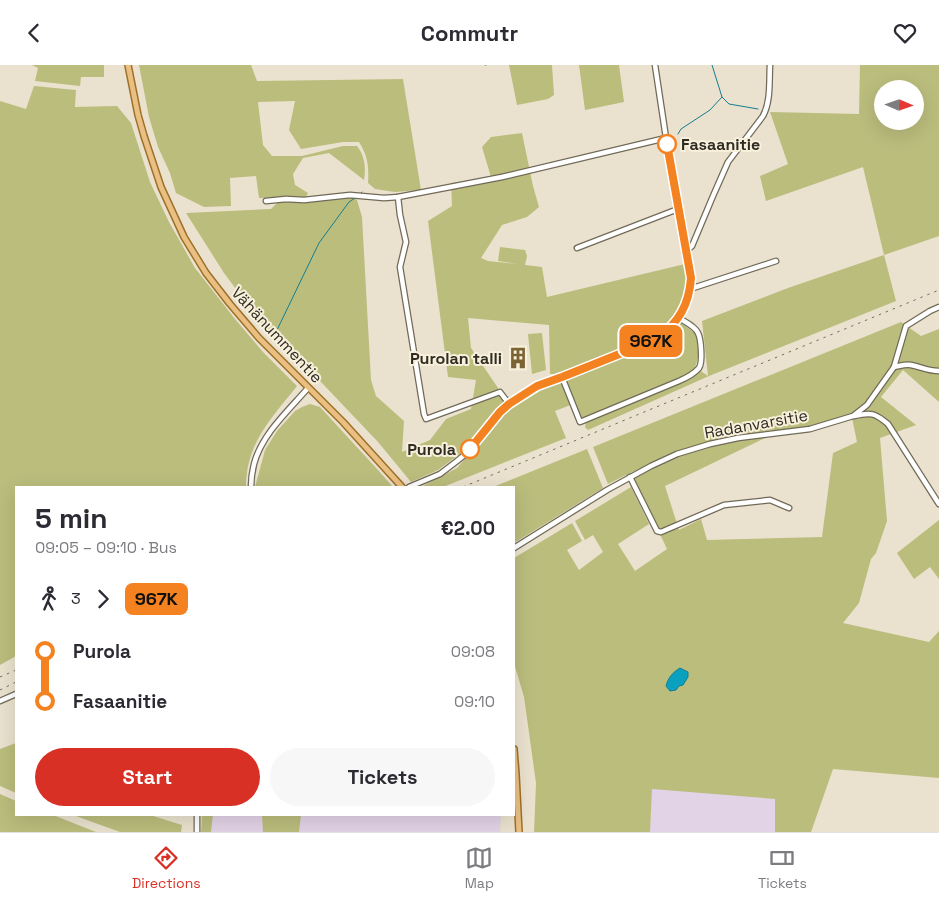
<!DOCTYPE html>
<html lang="en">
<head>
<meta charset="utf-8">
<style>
  :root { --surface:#fff; --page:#f7f7f7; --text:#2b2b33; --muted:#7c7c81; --line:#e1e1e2; --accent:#d93025 }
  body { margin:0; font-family:"Space Grotesk",sans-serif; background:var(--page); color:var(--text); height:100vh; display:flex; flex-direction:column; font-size:19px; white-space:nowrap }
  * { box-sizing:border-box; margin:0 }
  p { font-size:16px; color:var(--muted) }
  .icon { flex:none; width:28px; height:28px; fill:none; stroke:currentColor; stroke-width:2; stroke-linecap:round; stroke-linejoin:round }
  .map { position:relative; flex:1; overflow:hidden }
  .sheet { position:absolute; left:15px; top:421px; width:500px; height:330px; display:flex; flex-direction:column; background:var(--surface); border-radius:0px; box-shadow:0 5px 20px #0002 }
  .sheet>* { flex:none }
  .badge { padding:0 10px; border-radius:8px; font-size:18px; line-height:32px }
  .needle { width:32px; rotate:92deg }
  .controls { position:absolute; left:874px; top:15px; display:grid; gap:10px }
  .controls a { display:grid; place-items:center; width:50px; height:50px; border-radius:50%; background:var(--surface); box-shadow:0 5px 20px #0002; font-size:25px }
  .map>.badge { position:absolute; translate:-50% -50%; box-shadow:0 0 0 2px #fff }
  .legs { display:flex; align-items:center; gap:8px; height:55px; padding:0 20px; font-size:16px }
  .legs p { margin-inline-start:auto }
  .overview { display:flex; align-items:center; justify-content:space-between; height:85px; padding:0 20px }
  h1 { font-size:28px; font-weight:700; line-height:38px }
  .button { display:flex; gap:10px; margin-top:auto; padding:10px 20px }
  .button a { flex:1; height:58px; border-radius:30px; background:var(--accent); color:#fff; font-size:20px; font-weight:700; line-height:58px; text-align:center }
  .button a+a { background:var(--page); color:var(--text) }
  ul { padding:0 20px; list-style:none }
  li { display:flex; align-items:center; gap:18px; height:50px; font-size:19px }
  li i { display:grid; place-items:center; width:8px; height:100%; margin:0 6px; background:currentColor }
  li i::after { content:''; width:12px; height:12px; margin:-6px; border:4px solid; border-radius:50%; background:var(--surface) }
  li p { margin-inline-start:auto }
  li:first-child i { background:linear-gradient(#0000 50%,currentColor 0) }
  li:last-child i { background:linear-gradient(currentColor 50%,#0000 0) }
  header { display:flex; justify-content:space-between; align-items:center; height:65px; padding:0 20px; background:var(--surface); font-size:22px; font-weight:700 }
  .tabs { display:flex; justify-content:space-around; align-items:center; height:70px; border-top:1px solid var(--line); background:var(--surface); font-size:14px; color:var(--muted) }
  .tabs a { display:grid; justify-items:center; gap:2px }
  .tabs .on { color:var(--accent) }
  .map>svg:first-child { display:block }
  .industrial { fill:#e2d3e6 }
  .green { fill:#bbbd7d; fill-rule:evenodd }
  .water { fill:#09a1bf; stroke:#147e90 }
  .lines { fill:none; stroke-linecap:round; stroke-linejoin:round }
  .stream { stroke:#147e90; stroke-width:1 }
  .minor-casing { stroke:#716a58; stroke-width:7 }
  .major-casing { stroke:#9f702a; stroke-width:8 }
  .minor { stroke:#fff; stroke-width:4.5 }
  .major { stroke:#eabf82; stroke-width:5 }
  .rail { stroke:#746f62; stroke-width:1; stroke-dasharray:2.5 5; stroke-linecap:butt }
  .line-1-casing { stroke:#fff; stroke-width:11 }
  .line-1 { stroke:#f58220; stroke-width:8 }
  .stop-1-dot { fill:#fff; stroke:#f58220; stroke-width:2.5 }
  .labels { text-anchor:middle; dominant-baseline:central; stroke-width:4; stroke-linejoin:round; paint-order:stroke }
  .stop-label { font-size:16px; font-weight:bold; fill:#2f2c24; stroke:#f8f0db; text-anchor:start }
  .street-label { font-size:16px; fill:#2f2c24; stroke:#f8f0db }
  .poi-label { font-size:16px; font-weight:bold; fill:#2f2c24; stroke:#f8f0db; text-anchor:end }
</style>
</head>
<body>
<header><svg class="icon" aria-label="back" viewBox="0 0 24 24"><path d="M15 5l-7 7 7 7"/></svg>Commutr<svg class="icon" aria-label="heart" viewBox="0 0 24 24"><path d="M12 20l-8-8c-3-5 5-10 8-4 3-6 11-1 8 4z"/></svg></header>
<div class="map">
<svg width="939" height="767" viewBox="0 0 939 767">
  <rect width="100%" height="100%" fill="#eae2ce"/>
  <g class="industrial">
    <path d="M649,722L776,734L775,767H604Z"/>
    <path d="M205,750H501L500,767H205Z"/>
  </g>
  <g class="green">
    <path d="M32,0H104V12H81L80,21L35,16L38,3Z"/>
    <path d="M139,0H251L257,16L403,14L421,125L395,127L375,124L368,118C369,102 368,91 359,77H343L301,84L289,65L295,36L258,37L263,80L272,91H302L343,81H357C365,91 366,103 364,115L329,88L303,93L293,109L295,120L308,128L306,132L259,133L256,111L230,113L231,141L204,142L176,128L170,108L158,82L149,52Z"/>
    <path d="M509,0H552L554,30L548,34L517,40Z"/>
    <path d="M579,0H619L624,37L585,45Z"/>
    <path d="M860,0H939V171L884,190L896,236L709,311L588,365L585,362L586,357L581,356L573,339L555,346L566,373L443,422H421L457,403L491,364L510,344L545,323L561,316L558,309H550L549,260L468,253L471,283L498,323L505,337L462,387L438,405L411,417L378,377L322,318L268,267L224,208L186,148L271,144L278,137H304L354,132L357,135L362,152L371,315L376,331L404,356L402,387L430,375L446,354L471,344L476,315L448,312L428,156L452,141L451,118L491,112L482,82L491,72L522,68L533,121L539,142L527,152L502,160L481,193L488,196L518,199L498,196L500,182L525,185L527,191L525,200L542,202L547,232L685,199C689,220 687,235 675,253L696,269C698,280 700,291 695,302L708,311L702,256L788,223L884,190L863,102L766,136L760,111L788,99L770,47L859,49ZM882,24H915V56H882Z"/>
    <path d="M34,21L76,25L75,42L117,41L131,58L150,117L169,157L195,203L235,254L263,287L297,321C271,354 246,378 246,422H16V591L0,600V36L26,44Z"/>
    <path d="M901,257L921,271L939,264V337L903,305L881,332L916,360L880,373L887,456L876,488L871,494L859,538L843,558L929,577L939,566V713L833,704L811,767H775V734L652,724L650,767H534L536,718L524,632L514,598V493L572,458L582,476L567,485L579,505L603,487L593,470L585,475L575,456L631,422L649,459L618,479L635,506L667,484L633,412C648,405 663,396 679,390C708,380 737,375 767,372L665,421L679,465L701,454L707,475L822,472L833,388L857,377L852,353L774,370L773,365C740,370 706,375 675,388C652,397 630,408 608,419L593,382Z"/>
    <path d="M542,268L546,305L532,309L528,269Z"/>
    <path d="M310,339L320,342L378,405L393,422H255L265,385L277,366L295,346L302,342Z"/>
    <path d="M587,384L603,423L514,478V422H493Z"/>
    <path d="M939,455V514L930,502L914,514L897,488Z"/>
    <path d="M16,678V728L0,721V684Z"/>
    <path d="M0,729L16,736V750H53L96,767H0Z"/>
    <path d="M73,750H150L182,760L181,767H120Z"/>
    <path d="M202,750H213L211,767H201Z"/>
    <path d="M262,750H301L299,767H263Z"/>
  </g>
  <path class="water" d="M680,603L688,607V612L683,620L679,621L676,625L670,626L666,621C668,613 673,607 680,603Z"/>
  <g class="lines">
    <g class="stream">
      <path d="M485,0H486"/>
      <path d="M722,32L729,39L758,44"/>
      <path d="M678,69L681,64L710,45L722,32L712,0"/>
      <path d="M361,128L362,127"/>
      <path d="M277,265L319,178L349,137L355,133"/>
    </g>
    <g class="minor-casing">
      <g id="minor">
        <path d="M398,132L400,150L406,177L400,202L424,349L426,354L500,327L509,339"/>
        <path d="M266,136L286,134L304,135L350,130L384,133L398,132L502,112L666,73"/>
        <path d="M577,183L678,144"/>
        <path d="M686,186L692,181L713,131L728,97L763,51C771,36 769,17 770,0"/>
        <path d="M690,224L776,196"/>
        <path d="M894,302C900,301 905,299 911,300C921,302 928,306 939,306"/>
        <path d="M562,312L580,357L679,316C686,313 694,309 699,303C703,297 701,274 698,268C695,261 685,257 679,253"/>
        <path d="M854,351C871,347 875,348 888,359L939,439"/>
        <path d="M630,412L657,466L661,467L724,440L770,435L789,443"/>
        <path d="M251,422C251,415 252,407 254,399C262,369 288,346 308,323"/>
        <path d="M409,422L440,409L457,396L468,387L500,347L509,339L537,321L562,312L657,274C679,257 689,241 691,213L666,73L655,0"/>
        <path d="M514,483L607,425L651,401L677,389L710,379L738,373L810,364L853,351L867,340L894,302L906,261L930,246L939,242"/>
        <path d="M0,636L16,629"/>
        <path d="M197,767V750"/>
      </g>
    </g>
    <g class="major-casing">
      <g id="major">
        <path d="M128,0L138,50L144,71L161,122L184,172L206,208L230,239L259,273L343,357L402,422"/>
        <path d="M514,684L516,709L519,767"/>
      </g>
    </g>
    <use href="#minor" class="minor"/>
    <use href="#major" class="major"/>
    <g class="rail">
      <path d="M463,422L939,225"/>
      <path d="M0,612L16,605"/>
      <path d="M0,625L16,617"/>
    </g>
  </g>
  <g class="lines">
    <g class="line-1-casing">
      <path id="line-1" d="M470,384L500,347L509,339L537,321L562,312L657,274C679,257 689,240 691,213L667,79"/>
    </g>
    <use href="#line-1" class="line-1"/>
  </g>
  <defs>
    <g id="building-bare" transform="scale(1.725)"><path d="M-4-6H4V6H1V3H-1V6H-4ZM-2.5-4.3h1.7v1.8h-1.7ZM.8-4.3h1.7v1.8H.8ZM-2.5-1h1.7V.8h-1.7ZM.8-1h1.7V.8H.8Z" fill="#7c6334" stroke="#f8f0db" stroke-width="2.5" paint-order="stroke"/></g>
  </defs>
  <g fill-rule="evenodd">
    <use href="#building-bare" x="518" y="293"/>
  </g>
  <g class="stop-1-dot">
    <circle cx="667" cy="79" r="9"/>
    <circle cx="470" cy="384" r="9"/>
  </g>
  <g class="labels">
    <g class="stop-label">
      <text x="681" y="79">Fasaanitie</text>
      <text x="456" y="384" text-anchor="end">Purola</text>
    </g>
    <g class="street-label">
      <text transform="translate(277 270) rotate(47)">Vähänummentie</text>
      <text transform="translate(756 359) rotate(-10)">Radanvarsitie</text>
    </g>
    <g class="poi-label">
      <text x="502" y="293">Purolan talli</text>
    </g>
  </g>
</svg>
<div class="controls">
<a><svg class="needle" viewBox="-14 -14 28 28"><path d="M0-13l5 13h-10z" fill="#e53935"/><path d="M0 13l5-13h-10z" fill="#7c7c81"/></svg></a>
</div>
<b class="badge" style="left:651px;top:276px;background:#f58220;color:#111">967K</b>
<section class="sheet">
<div class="overview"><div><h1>5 min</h1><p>09:05 – 09:10 · Bus</p></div><b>€2.00</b></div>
<div class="legs"><svg class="icon" aria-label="walk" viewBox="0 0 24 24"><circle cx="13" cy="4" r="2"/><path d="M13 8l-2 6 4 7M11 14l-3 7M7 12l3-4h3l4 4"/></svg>3<svg class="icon" aria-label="forward" viewBox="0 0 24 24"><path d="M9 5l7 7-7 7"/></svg><b class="badge" style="background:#f58220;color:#111">967K</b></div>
<ul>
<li><i style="color:#f58220"></i><b>Purola</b><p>09:08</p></li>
<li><i style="color:#f58220"></i><b>Fasaanitie</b><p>09:10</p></li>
</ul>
<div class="button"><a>Start</a><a>Tickets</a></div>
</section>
</div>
<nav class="tabs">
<a class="on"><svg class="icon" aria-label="directions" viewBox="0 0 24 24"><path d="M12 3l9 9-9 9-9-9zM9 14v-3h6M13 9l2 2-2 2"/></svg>Directions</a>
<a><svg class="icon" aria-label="map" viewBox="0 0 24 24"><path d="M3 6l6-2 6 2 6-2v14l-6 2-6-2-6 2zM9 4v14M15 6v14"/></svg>Map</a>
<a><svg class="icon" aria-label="tickets" viewBox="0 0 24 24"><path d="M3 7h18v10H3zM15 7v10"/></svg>Tickets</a>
</nav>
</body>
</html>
